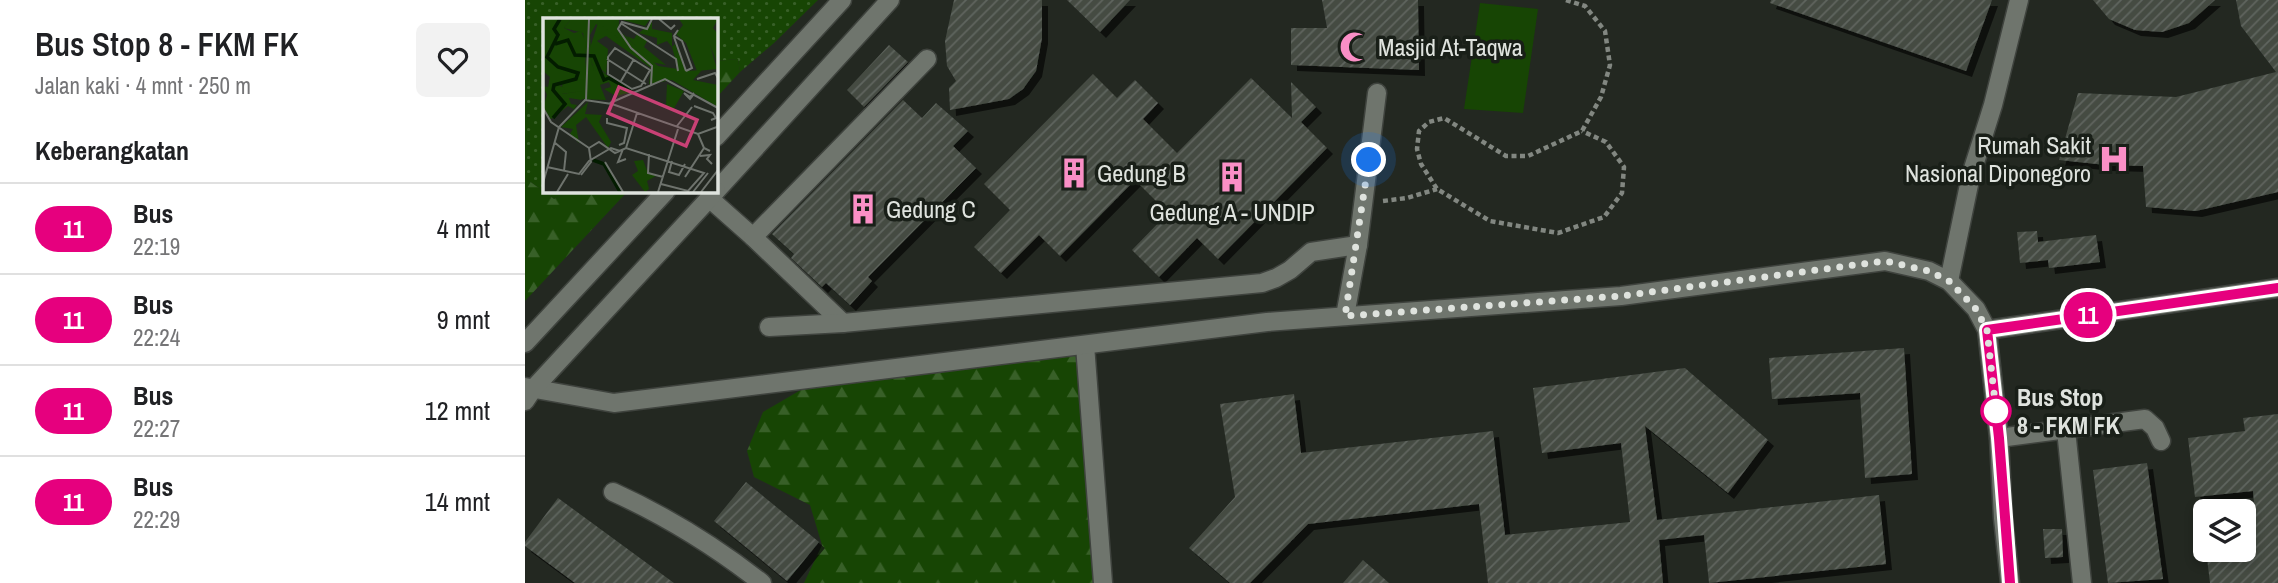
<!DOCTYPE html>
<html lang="id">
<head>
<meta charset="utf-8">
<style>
  :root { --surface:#fff; --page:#f2f2f2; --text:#202124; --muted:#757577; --line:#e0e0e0 }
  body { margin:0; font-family:"Archivo Narrow",sans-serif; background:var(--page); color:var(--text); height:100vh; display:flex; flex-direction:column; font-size:26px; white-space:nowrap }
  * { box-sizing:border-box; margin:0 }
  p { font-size:23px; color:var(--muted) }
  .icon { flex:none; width:38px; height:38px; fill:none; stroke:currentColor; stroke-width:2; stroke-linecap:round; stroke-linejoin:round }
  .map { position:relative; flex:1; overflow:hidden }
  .details { display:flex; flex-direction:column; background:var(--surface); width:525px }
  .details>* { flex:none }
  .badge { padding:0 14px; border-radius:23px; font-size:24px; line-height:46px }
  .buttons { position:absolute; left:1668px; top:499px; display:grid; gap:14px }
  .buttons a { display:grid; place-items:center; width:63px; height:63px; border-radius:10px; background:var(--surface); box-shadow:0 4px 10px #0003; font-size:35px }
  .you { position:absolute; width:35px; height:35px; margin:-18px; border:5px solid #fff; border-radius:50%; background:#1a73e8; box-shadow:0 0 0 10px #1a73e833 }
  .map>.badge { position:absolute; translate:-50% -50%; box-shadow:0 0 0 4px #fff }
  h2 { padding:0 35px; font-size:26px; line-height:63px }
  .round { display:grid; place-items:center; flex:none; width:74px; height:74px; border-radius:10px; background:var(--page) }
  .head { display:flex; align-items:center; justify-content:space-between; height:119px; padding:0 35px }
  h1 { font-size:33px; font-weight:600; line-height:52px }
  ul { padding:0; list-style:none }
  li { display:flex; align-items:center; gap:21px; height:91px; padding:0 35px; border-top:2px solid var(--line) }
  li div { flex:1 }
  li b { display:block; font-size:26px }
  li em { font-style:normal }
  li .badge { min-width:77px; font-weight:700; text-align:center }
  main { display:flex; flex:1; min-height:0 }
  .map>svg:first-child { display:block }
  .grass { fill:url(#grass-dots) }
  .forest { fill:url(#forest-firs) }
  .pitch { fill:#174504 }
  .building { fill:url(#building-hatch); filter:url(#shadow) }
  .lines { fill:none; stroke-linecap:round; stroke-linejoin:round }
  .minor-casing { stroke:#3f433e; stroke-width:21 }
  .path { stroke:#828781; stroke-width:4.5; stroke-dasharray:5 3.5; stroke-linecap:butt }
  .minor { stroke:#6f756d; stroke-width:18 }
  .line-casing { stroke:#fff; stroke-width:16 }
  .line { stroke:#e6007e; stroke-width:10 }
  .walk { stroke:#dfe3de; stroke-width:7; stroke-dasharray:0 12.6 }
  .stop-dot { fill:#fff; stroke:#e6007e; stroke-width:3.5 }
  .labels { text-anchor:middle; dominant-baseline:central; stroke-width:7; stroke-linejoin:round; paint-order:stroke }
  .poi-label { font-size:24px; fill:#dfe3de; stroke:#191f18; text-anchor:start }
  .stop-label { font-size:24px; font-weight:bold; fill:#dfe3de; stroke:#191f18; text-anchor:start }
  .inset-river { fill:none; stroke:#031c00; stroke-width:3.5 }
  .inset-road { fill:none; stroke:#6e736d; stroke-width:2 }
  .view { fill:#c84175; fill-opacity:0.15; stroke:#c84175; stroke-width:3.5 }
  .inset-edge { fill:none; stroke:#dfe3de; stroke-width:3.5 }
</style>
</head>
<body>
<main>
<section class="details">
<div class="head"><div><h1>Bus Stop 8 - FKM FK</h1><p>Jalan kaki · 4 mnt · 250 m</p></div><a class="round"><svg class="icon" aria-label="heart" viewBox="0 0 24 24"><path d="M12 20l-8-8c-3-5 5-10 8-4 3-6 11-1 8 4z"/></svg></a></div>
<h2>Keberangkatan</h2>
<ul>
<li><span class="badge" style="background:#e6007e;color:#fff">11</span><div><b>Bus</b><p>22:19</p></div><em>4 mnt</em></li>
<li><span class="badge" style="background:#e6007e;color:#fff">11</span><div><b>Bus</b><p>22:24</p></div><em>9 mnt</em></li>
<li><span class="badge" style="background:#e6007e;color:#fff">11</span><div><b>Bus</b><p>22:27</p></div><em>12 mnt</em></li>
<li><span class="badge" style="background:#e6007e;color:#fff">11</span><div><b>Bus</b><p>22:29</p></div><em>14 mnt</em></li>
</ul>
</section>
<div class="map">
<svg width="1753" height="583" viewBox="0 0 1753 583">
  <defs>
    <pattern id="grass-dots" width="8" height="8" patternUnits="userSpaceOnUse" patternTransform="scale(1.75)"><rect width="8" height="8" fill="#174504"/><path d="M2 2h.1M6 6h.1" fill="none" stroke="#386028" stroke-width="1.8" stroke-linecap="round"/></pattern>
    <pattern id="forest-firs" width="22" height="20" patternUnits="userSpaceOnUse" patternTransform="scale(1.75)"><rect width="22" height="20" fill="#174504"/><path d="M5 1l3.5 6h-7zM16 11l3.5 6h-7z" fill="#386028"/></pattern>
    <pattern id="building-hatch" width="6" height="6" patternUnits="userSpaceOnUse" patternTransform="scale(1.75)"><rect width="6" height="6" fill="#454b43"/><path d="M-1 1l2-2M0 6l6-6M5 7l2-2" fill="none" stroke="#5f655e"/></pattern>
    <filter id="shadow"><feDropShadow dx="6" dy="6" stdDeviation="0" flood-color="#0009"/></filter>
  </defs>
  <rect width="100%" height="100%" fill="#232821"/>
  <path class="grass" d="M0,0H293L249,43L215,72L213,59L191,61V19H19V191H50L29,199L0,178Z"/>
  <g class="forest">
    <path d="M213,59L215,72L191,98V61Z"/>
    <path d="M0,178L29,199L50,191H103L0,301Z"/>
    <path d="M553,353L571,583H279L297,545L285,505L229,477L222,451L238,412L286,384Z"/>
  </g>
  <path class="pitch" d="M955,3L1013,9L998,113L939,109Z"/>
  <g class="building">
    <path d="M429,0H517V38L511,71L498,89L484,99L425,110L424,88L431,81L422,66L420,41Z"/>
    <path d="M542,0H605L575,32Z"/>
    <path d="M797,0H893L894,70L766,65V28H802Z"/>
    <path d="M1246,0H1467L1441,71L1245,3Z"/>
    <path d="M1568,0H1690L1664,23L1637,32L1610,30L1584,19Z"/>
    <path d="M1711,0H1753V192L1671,211L1621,207L1618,166L1581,165L1534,160L1553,93L1651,97L1751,72L1716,26Z"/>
    <path d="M364,45L383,62L339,107L322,90Z"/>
    <path d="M568,74L592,98L610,80L633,103L618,119L652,153L726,78L767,118L766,82L791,107L776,122L802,148L693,259L672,238L634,277L607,250L643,213L610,180L535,256L514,235L476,273L449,247L485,210L459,184Z"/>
    <path d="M378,100L397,118L411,103L443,131L428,146L451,168L343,277L347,281L325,305L301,283L297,287L266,258L269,254L247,234Z"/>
    <path d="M1512,231L1513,242L1571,235L1575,262L1524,268L1523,260L1495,263L1492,232Z"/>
    <path d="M1379,348L1387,474L1340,478L1335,393L1247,399L1244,358Z"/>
    <path d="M1160,368L1243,440L1203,493L1120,426L1132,520L1354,495L1361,564L1184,583L1179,535L1134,540L1138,583H963L954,504L783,524L725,583H705L664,548L710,497L695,404L769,394L776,453L968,431L980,535L1105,522L1096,443L1017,453L1008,388Z"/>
    <path d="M1753,414V583H1685L1681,550H1718V528L1731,527L1728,491L1670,497L1663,438L1720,431L1718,418Z"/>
    <path d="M1622,463L1638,579L1583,583L1568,470Z"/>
    <path d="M221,482L294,542L262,581L189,521Z"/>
    <path d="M33,498L149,583H50L0,546V542Z"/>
    <path d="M1518,529H1537L1538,557L1520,558Z"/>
    <path d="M838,560L864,583H818Z"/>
  </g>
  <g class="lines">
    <g class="minor-casing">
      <g id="minor">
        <path d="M191,137L317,0"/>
        <path d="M191,191L365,0"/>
        <path d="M184,198L228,237"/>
        <path d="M1424,281L1446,175L1468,105L1494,0"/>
        <path d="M820,316L833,245L852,93"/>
        <path d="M318,323L228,237L402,59"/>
        <path d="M244,327L318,323L737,283L751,278L765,270L786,252L833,245"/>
        <path d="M1462,330L1753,288"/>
        <path d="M0,343L141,191"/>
        <path d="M560,345L578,583"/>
        <path d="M0,387L89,403L742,322L1096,296L1360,261L1404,271L1424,281L1451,309L1462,330L1474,438L1478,518L1485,583"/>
        <path d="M0,401L8,389L191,191"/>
        <path d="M1541,430L1557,583"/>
        <path d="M1474,438L1620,419L1630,428L1636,441"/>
        <path d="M88,492C141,516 191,547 237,583"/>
      </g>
    </g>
    <g class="path">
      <path d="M1041,0L1060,6L1080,31L1085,65L1076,97L1057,131L1003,156H981L919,118L904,122L894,131L892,149L896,164L912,189L965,221L1033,233L1079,217L1097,193L1099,167L1081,142L1057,131"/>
      <path d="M858,201L882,198L912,189"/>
    </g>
    <use href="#minor" class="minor"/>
  </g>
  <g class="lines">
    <g class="line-casing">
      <path id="line" d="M1485,583L1474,438L1462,330L1753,288"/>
    </g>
    <use href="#line" class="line"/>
    <path class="walk" d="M844,160L820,316L1096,296L1360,261L1404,271L1424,281L1451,309L1462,330L1471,411"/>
  </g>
  <defs>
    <g id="mosque-bare" transform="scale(2.415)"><path d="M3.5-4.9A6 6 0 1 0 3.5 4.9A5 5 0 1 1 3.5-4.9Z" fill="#fa8fc6" stroke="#191f18" stroke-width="2.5" paint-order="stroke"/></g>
    <g id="hospital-bare" transform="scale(2.415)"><path d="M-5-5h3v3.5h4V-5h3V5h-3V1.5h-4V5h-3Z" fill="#fa8fc6" stroke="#191f18" stroke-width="2.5" paint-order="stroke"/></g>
    <g id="building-bare" transform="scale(2.415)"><path d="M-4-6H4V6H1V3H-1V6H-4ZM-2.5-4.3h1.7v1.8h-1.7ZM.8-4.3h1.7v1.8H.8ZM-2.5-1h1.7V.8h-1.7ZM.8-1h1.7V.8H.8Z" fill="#fa8fc6" stroke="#191f18" stroke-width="2.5" paint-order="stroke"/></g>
  </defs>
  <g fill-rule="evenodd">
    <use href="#mosque-bare" x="830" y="47"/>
    <use href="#hospital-bare" x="1589" y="159"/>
    <use href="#building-bare" x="549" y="173"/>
    <use href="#building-bare" x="707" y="177"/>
    <use href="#building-bare" x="338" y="209"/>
  </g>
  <circle class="stop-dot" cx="1471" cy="411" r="14"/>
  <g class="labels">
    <g class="poi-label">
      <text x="853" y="47">Masjid At-Taqwa</text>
      <text x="1566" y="145" text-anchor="end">Rumah Sakit<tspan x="1566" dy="28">Nasional Diponegoro</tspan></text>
      <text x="572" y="173">Gedung B</text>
      <text x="361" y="209">Gedung C</text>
      <text x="707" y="212" text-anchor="middle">Gedung A - UNDIP</text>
    </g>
    <g class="stop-label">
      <text x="1492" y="397">Bus Stop<tspan x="1492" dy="28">8 - FKM FK</tspan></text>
    </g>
  </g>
  <g transform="translate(18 18)">
    <rect width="175" height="175" fill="#232821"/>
    <path d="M28,1H107L102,8L76,1L75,21L53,6L47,17L49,47L89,74L73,78L61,71L68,69L66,64L57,67L63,82L38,81L36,74L18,76L20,62L42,49L44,40L40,15L21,10ZM136,1H175L170,10L175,16V48L167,27L174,51L154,53L143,25L133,16L140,7ZM109,4V11L129,15V29L124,23L114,27V20L96,15ZM94,16L104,23L101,29L123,47L108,44L83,18L91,21Z" fill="#174504"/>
    <path d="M1,1H28L21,10L31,15L38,13L43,25L42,61L21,62L17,68L22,70L19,76L39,73V82L26,80L28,86L34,87L31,91L25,88L8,101L0,89L4,77L0,68L5,69L7,59L0,53ZM55,5L75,20V14L80,16L115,48L135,51L129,29L132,26L143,53L159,52L150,62L175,67V89L129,62L106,66L108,50L63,18L54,23L65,31L63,56L57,50L51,53L46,33ZM124,66L141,73L130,92L123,87ZM45,84L42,96L59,97L56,104L68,124L65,130L43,99L33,107L36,125L27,116L30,111L18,109ZM100,142L105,155L113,158L104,163L106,171L102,174L89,157L95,153L91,143Z" fill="#174504"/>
    <path class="inset-river" d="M12,26L25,22L32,37L51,38L61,62L66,60L89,73M10,100L22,86L10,72L11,67L33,61L35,55L15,49L4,39L15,17L11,11L17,1M50,142L61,146L77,174"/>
    <path class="inset-road" d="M116,1L128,11L132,7M79,6L133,41L135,53M135,12L131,18L139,23L149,50L143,53M131,19L143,53M72,30L107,52L98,68L89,71L65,56V39ZM64,41L103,66M154,61L172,55L175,60M78,63L91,41M108,67L109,48L88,30L75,11L79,4L104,11L109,1M151,75L147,79L141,75L147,81L151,76M43,82L46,1M67,85L122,61L175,90M151,88L170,95L173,100L168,102M0,90L8,104L46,130M64,100V105L84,110L81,125L76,127M134,108L149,89M155,116L161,130L167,133M11,124L23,134L21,153M46,130L56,124L72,135L83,130L161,155L145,173L118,166M83,130L94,95M80,131L75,144L83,141M106,136L105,155L120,159M157,138L167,137L164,141L169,146M129,143L126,154L136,157L142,146M62,144L80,174M4,149L36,156L46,143L68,130L77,133M38,157L48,144L46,130M142,159L161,130M0,165L16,109L42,82L69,86L155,116L174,109L175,104M14,174L25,156M115,174L135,111M150,174L165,155M158,174L175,152"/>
    <path class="view" d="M76,69L154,102L143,128L65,95Z"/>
    <rect width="175" height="175" class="inset-edge"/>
  </g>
</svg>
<div class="buttons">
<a><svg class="icon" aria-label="layers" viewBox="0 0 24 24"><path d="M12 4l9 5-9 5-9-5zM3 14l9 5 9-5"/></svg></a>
</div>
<div class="you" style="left:844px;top:160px"></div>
<b class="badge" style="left:1563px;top:315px;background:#e6007e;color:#fff">11</b>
</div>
</main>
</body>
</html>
